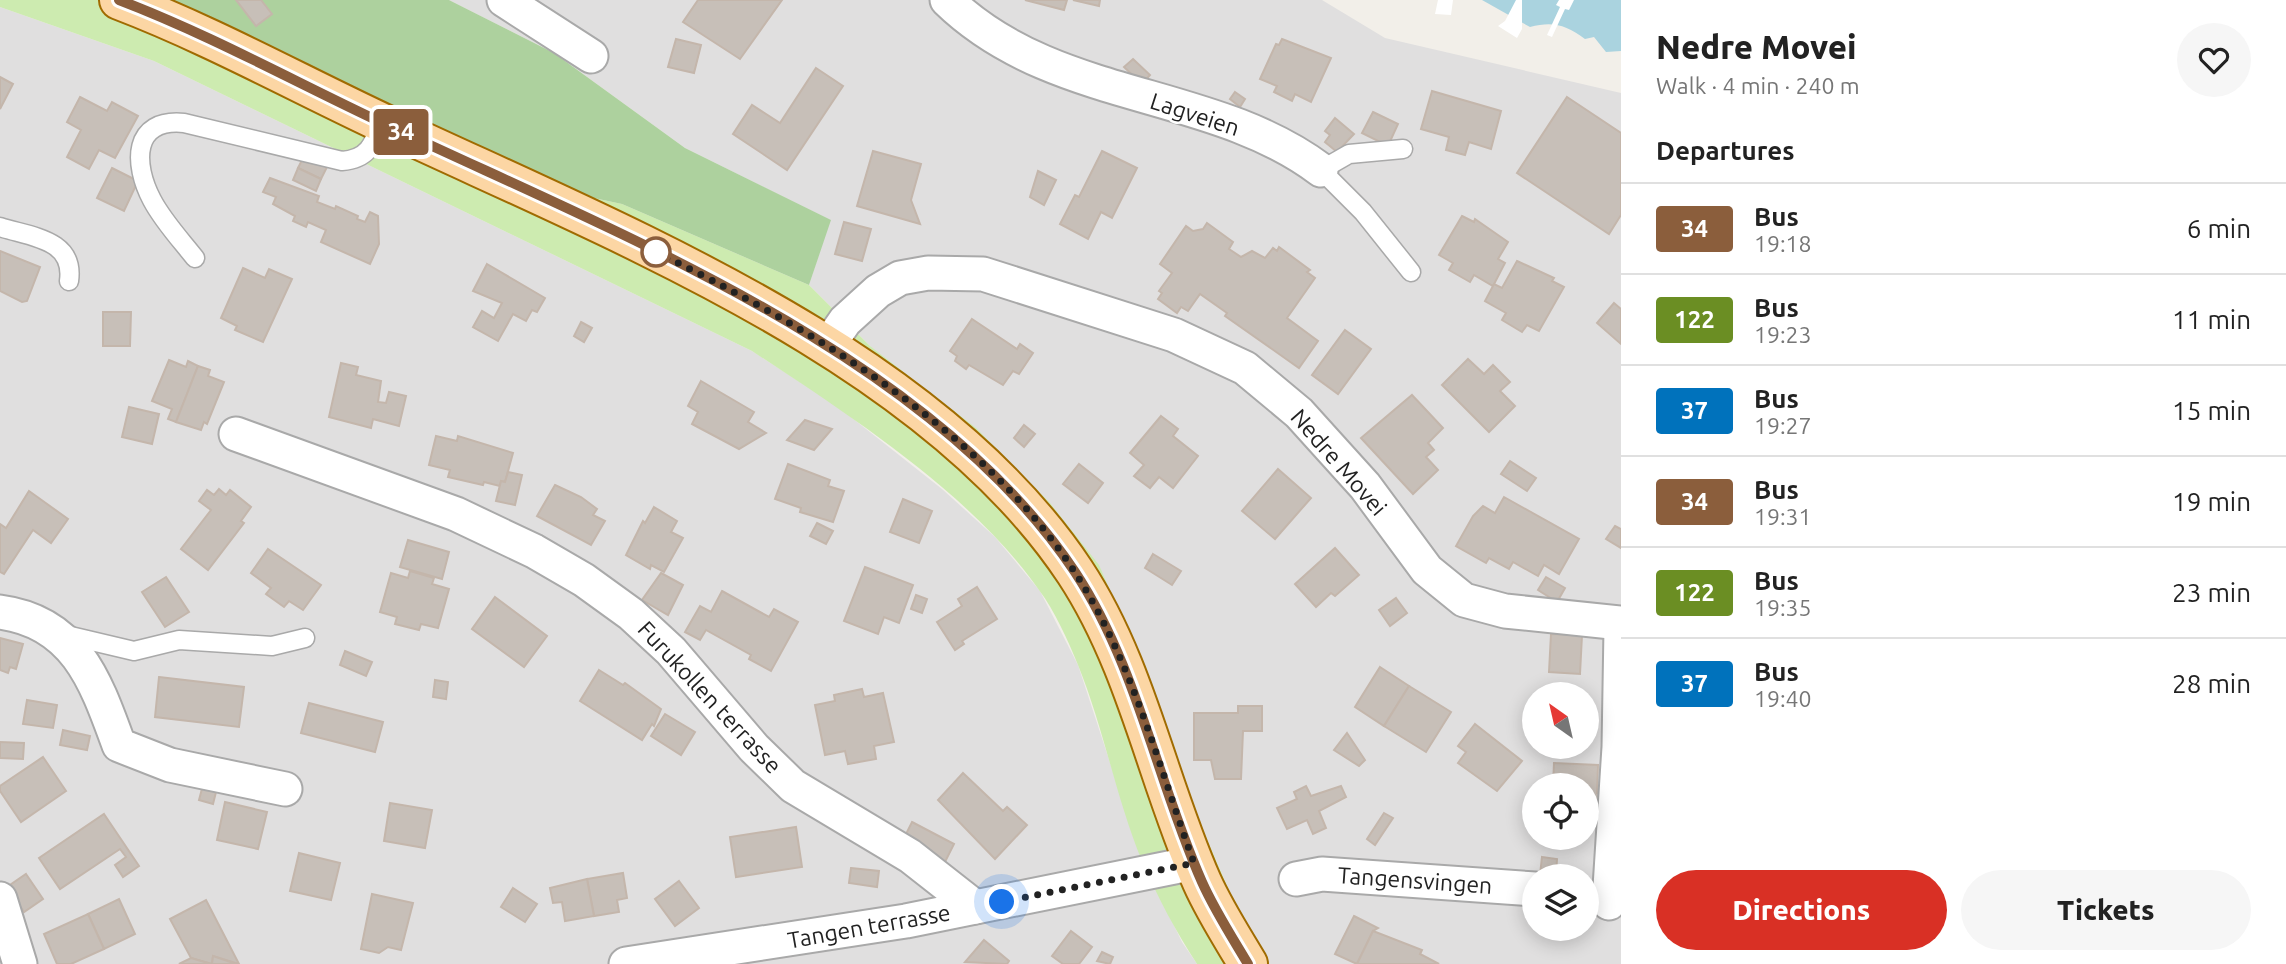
<!DOCTYPE html>
<html lang="en">
<head>
<meta charset="utf-8">
<style>
  :root { --surface:#fff; --page:#f6f6f6; --text:#222; --muted:#767676; --line:#e0e0e0; --accent:#d93025 }
  body { margin:0; font-family:Ubuntu,sans-serif; background:var(--page); color:var(--text); height:100vh; display:flex; flex-direction:column; font-size:26px; white-space:nowrap }
  * { box-sizing:border-box; margin:0 }
  p { font-size:23px; color:var(--muted) }
  .icon { flex:none; width:38px; height:38px; fill:none; stroke:currentColor; stroke-width:2; stroke-linecap:round; stroke-linejoin:round }
  .map { position:relative; flex:1; overflow:hidden }
  .drawer { display:flex; flex-direction:column; background:var(--surface); width:665px }
  .drawer>* { flex:none }
  .badge { padding:0 14px; border-radius:5px; font-size:24px; line-height:46px }
  .needle { width:46px; rotate:326deg }
  .tools { position:absolute; left:1522px; top:682px; display:grid; gap:14px }
  .tools a { display:grid; place-items:center; width:77px; height:77px; border-radius:50%; background:var(--surface); box-shadow:0 4px 18px #0003; font-size:35px }
  .you { position:absolute; width:35px; height:35px; margin:-18px; border:5px solid #fff; border-radius:50%; background:#1a73e8; box-shadow:0 0 0 10px #1a73e833 }
  .map>.badge { position:absolute; translate:-50% -50%; box-shadow:0 0 0 4px #fff }
  h2 { padding:0 35px; font-size:26px; line-height:63px }
  .round { display:grid; place-items:center; flex:none; width:74px; height:74px; border-radius:37px; background:var(--page) }
  .summary { display:flex; align-items:center; justify-content:space-between; height:119px; padding:0 35px }
  h1 { font-size:33px; font-weight:800; line-height:52px }
  .cta { display:flex; gap:14px; margin-top:auto; padding:14px 35px }
  .cta a { flex:1; height:80px; border-radius:42px; background:var(--accent); color:#fff; font-size:28px; font-weight:800; line-height:80px; text-align:center }
  .cta a+a { background:var(--page); color:var(--text) }
  ul { padding:0; list-style:none }
  li { display:flex; align-items:center; gap:21px; height:91px; padding:0 35px; border-top:2px solid var(--line) }
  li div { flex:1 }
  li b { display:block; font-size:26px }
  li em { font-style:normal }
  li .badge { min-width:77px; font-weight:700; text-align:center }
  main { display:flex; flex:1; min-height:0 }
  .map>svg:first-child { display:block }
  .residential { fill:#e0dfdf; fill-rule:evenodd }
  .grass { fill:#cdebb0 }
  .forest { fill:#add19e }
  .water { fill:#aad3df }
  .pier { fill:#fff }
  .building { fill:#c7bfb8; stroke:#c4b6ab; stroke-width:2 }
  .lines { fill:none; stroke-linecap:round; stroke-linejoin:round }
  .lane-casing { stroke:#a9a9a9; stroke-width:21 }
  .street-casing { stroke:#a9a9a9; stroke-width:37 }
  .primary-casing { stroke:#a06b00; stroke-width:42 }
  .lane { stroke:#fff; stroke-width:18 }
  .street { stroke:#fff; stroke-width:33 }
  .primary { stroke:#fcd6a4; stroke-width:38 }
  .line-casing { stroke:#fff; stroke-width:16 }
  .line { stroke:#8b5e3c; stroke-width:10 }
  .walk { stroke:#222; stroke-width:7; stroke-dasharray:0 12.6 }
  .stop-dot { fill:#fff; stroke:#8b5e3c; stroke-width:3.5 }
  .labels { text-anchor:middle; dominant-baseline:central; stroke-width:5; stroke-linejoin:round; paint-order:stroke }
  .street-label { font-size:23px; fill:#222; stroke:#fff }
</style>
</head>
<body>
<main>
<div class="map">
<svg width="1621" height="964" viewBox="0 0 1621 964">
  <rect width="100%" height="100%" fill="#f2efe9"/>
  <g class="residential">
    <path d="M449,0H1322L1385,38L1621,93V964H1269L1240,916L1203,830L1156,703L870,346L809,285L830,220L685,148L554,53ZM1535,695H1587V747H1535ZM1535,786H1587V838H1535ZM1535,877H1587V929H1535Z"/>
    <path d="M0,7L154,61L752,351L837,406L942,489L995,537L1040,591L1078,665L1142,860L1182,942L1197,964H0Z"/>
  </g>
  <path class="grass" d="M0,0H158L575,194L622,204L809,285L870,346L976,428L1050,503L1099,565L1132,641L1203,830L1240,916L1269,964H1197C1176,932 1157,896 1142,861C1116,798 1104,729 1078,665C1068,641 1055,611 1039,590C972,494 849,415 752,351L154,61L0,7Z"/>
  <path class="forest" d="M158,0H449L554,53L685,148L831,220L809,285L622,204L575,194Z"/>
  <path class="water" d="M1482,0H1621V51L1606,52L1594,37L1585,39C1566,25 1553,21 1530,27Z"/>
  <g class="pier">
    <path d="M1438,0H1453L1451,15L1435,14Z"/>
    <path d="M1516,0H1522V29L1517,38L1498,26L1505,21Z"/>
    <path d="M1559,0H1574L1569,10L1565,9L1552,37L1547,35L1560,7L1556,5Z"/>
  </g>
  <g class="building">
    <path d="M236,0H261L272,14L256,26Z"/>
    <path d="M698,0H782L740,59L683,22Z"/>
    <path d="M1025,0H1067L1064,10Z"/>
    <path d="M1073,0H1100L1099,6Z"/>
    <path d="M676,39L701,45L694,73L668,67Z"/>
    <path d="M1282,39L1331,58L1311,102L1295,94L1292,101L1274,92L1277,86L1260,79L1276,44L1279,45Z"/>
    <path d="M1133,59L1150,75L1142,84L1124,67Z"/>
    <path d="M816,68L843,86L787,170L733,134L752,105L780,123Z"/>
    <path d="M0,77L13,84L0,109Z"/>
    <path d="M1432,91L1501,111L1491,149L1469,142L1465,155L1446,150L1449,137L1421,129Z"/>
    <path d="M1235,92L1245,99L1240,107L1230,99Z"/>
    <path d="M80,97L107,111L112,102L138,116L115,158L99,150L89,169L67,157L81,130L67,122Z"/>
    <path d="M1567,97L1621,133V215L1609,234L1517,173Z"/>
    <path d="M1373,112L1398,124L1388,146L1362,133Z"/>
    <path d="M1335,118L1354,134L1337,152L1325,142L1330,135L1325,131Z"/>
    <path d="M873,151L921,164L911,200L920,224L857,206Z"/>
    <path d="M1102,151L1137,168L1112,218L1101,212L1088,239L1060,224L1075,195L1079,197Z"/>
    <path d="M304,156L327,167L321,179L298,168Z"/>
    <path d="M112,168L138,181L124,211L97,198Z"/>
    <path d="M298,168L321,179L316,191L293,180Z"/>
    <path d="M1038,171L1056,180L1044,205L1030,197Z"/>
    <path d="M270,178L319,196L317,202L335,209L336,206L358,216L357,219L365,222L370,212L378,216L379,244L370,264L321,242L326,230L308,222L306,227L293,221L295,216L273,204L276,197L263,192Z"/>
    <path d="M1462,216L1474,222L1475,219L1508,242L1498,259L1505,263L1493,286L1474,275L1470,282L1449,270L1453,263L1439,255Z"/>
    <path d="M844,222L871,229L862,261L835,254Z"/>
    <path d="M1207,223L1233,242L1229,249L1241,257L1252,251L1265,258L1273,248L1277,251L1279,247L1310,270L1307,272L1315,278L1287,318L1318,341L1299,368L1225,316L1227,313L1200,294L1188,311L1181,307L1177,313L1158,299L1162,293L1159,291L1172,273L1160,264L1186,226L1193,231L1203,229Z"/>
    <path d="M0,251L40,267L27,301L22,302L0,291Z"/>
    <path d="M1517,261L1554,278L1552,281L1564,287L1539,331L1527,325L1522,332L1502,320L1506,313L1485,301L1494,284L1502,288Z"/>
    <path d="M487,264L545,298L537,312L532,310L526,321L513,314L498,341L473,327L482,311L494,318L502,303L473,291Z"/>
    <path d="M243,268L265,278L269,269L292,279L263,342L235,330L237,326L221,318Z"/>
    <path d="M1614,303L1621,309V344L1597,323Z"/>
    <path d="M103,312H131L130,346H103Z"/>
    <path d="M972,319L1017,349L1020,344L1033,353L1019,374L1013,371L1003,385L969,365L966,369L955,361L957,356L950,351Z"/>
    <path d="M581,322L592,328L584,342L574,336Z"/>
    <path d="M1345,330L1371,349L1338,394L1312,375Z"/>
    <path d="M1468,359L1484,374L1493,365L1510,382L1500,391L1515,406L1489,432L1442,385Z"/>
    <path d="M169,360L186,367L188,361L198,366L176,422L168,419L172,409L152,401Z"/>
    <path d="M341,363L358,367L356,375L381,381L378,402L386,403L389,392L406,396L399,426L373,419L371,428L329,417Z"/>
    <path d="M198,366L210,370L208,376L224,382L207,424L204,422L201,430L176,422Z"/>
    <path d="M701,381L754,412L748,422L766,433L739,449L692,424L698,412L688,406Z"/>
    <path d="M1412,395L1443,428L1428,443L1434,450L1426,457L1438,470L1413,494L1361,438Z"/>
    <path d="M129,407L159,414L152,444L122,437Z"/>
    <path d="M1161,416L1178,429L1173,436L1198,456L1173,488L1159,477L1150,488L1134,476L1144,465L1130,453Z"/>
    <path d="M805,420L832,429L814,450L787,440Z"/>
    <path d="M1024,425L1035,434L1024,447L1014,438Z"/>
    <path d="M436,436L457,441L458,436L513,453L505,482L501,481L500,486L484,482L483,485L448,477L450,470L429,465Z"/>
    <path d="M1510,461L1536,478L1527,491L1501,474Z"/>
    <path d="M788,464L830,480L828,486L844,491L833,522L800,512L801,508L775,499Z"/>
    <path d="M1079,464L1103,483L1088,503L1063,484Z"/>
    <path d="M1278,469L1311,498L1275,539L1242,511Z"/>
    <path d="M508,472L522,475L515,505L496,501L501,481L505,482Z"/>
    <path d="M555,485L581,497L597,509L593,515L605,521L591,545L537,516Z"/>
    <path d="M219,489L226,495L230,490L251,507L241,521L244,523L208,570L181,549L211,510L199,501L207,490L214,495Z"/>
    <path d="M29,491L68,519L51,543L33,530L4,574L0,572V524L6,528Z"/>
    <path d="M1504,497L1579,539L1559,574L1544,565L1538,576L1513,562L1509,569L1489,558L1486,563L1456,546L1473,516L1483,506L1495,513Z"/>
    <path d="M903,499L932,511L919,543L890,532Z"/>
    <path d="M654,507L677,521L671,532L683,538L664,572L651,565L650,569L626,555L643,521L645,523Z"/>
    <path d="M817,523L833,531L826,544L810,536Z"/>
    <path d="M1615,526L1621,529V548L1606,539Z"/>
    <path d="M408,540L449,552L442,579L400,567Z"/>
    <path d="M1335,548L1359,575L1335,596L1331,593L1316,607L1295,584Z"/>
    <path d="M268,549L321,585L303,610L289,601L284,607L266,594L271,588L251,573Z"/>
    <path d="M1153,554L1181,571L1172,585L1145,568Z"/>
    <path d="M865,567L913,585L899,623L884,617L878,634L844,621Z"/>
    <path d="M410,571L434,578L432,584L449,589L438,628L421,624L419,630L395,624L397,617L380,612L391,573L408,578Z"/>
    <path d="M661,573L683,585L668,615L642,600Z"/>
    <path d="M166,577L189,612L165,627L142,592Z"/>
    <path d="M1546,577L1565,588L1557,602L1538,590Z"/>
    <path d="M977,587L997,619L962,641L964,644L955,650L937,622L962,606L958,599Z"/>
    <path d="M722,591L769,617L774,609L798,622L771,671L749,659L751,655L706,630L700,640L685,632L700,606L711,612Z"/>
    <path d="M916,595L927,599L922,613L911,609Z"/>
    <path d="M495,597L547,636L524,667L472,629Z"/>
    <path d="M1396,598L1407,613L1390,626L1379,610Z"/>
    <path d="M1551,634L1582,635L1580,674L1549,672Z"/>
    <path d="M0,638L23,644L16,669L10,667L8,673L0,670Z"/>
    <path d="M345,651L372,662L366,676L340,665Z"/>
    <path d="M1380,667L1409,686L1384,726L1355,707Z"/>
    <path d="M599,670L623,685L625,683L661,709L654,726L652,724L642,740L580,701Z"/>
    <path d="M159,677L244,687L239,727L155,717Z"/>
    <path d="M435,680L448,682L446,699L433,697Z"/>
    <path d="M1409,686L1451,712L1426,752L1384,726Z"/>
    <path d="M862,689L864,697L883,693L894,742L874,746L876,759L848,764L845,751L825,755L815,705L835,701L834,695Z"/>
    <path d="M27,700L57,705L53,728L23,724Z"/>
    <path d="M309,703L383,722L375,752L301,733Z"/>
    <path d="M1238,706H1262V731H1243L1241,779H1215L1211,760H1194V713H1238Z"/>
    <path d="M665,714L695,732L681,755L651,736Z"/>
    <path d="M1475,724L1522,761L1497,791L1458,763L1466,752L1458,746Z"/>
    <path d="M63,730L90,736L87,750L60,745Z"/>
    <path d="M1347,733L1365,760L1359,766L1334,750Z"/>
    <path d="M0,742L24,743L23,759L0,758Z"/>
    <path d="M43,757L66,791L21,822L0,791V786Z"/>
    <path d="M1554,763L1598,765L1597,793L1611,794L1610,821L1587,820V786H1553Z"/>
    <path d="M963,773L1003,811L1007,807L1027,825L995,859L938,800Z"/>
    <path d="M203,785L217,788L213,804L199,800Z"/>
    <path d="M1306,786L1311,796L1341,786L1346,797L1319,811L1326,828L1313,834L1307,820L1287,829L1277,808L1297,799L1294,792Z"/>
    <path d="M225,802L267,812L258,849L217,840Z"/>
    <path d="M390,803L432,810L425,848L384,841Z"/>
    <path d="M1384,813L1393,818L1375,845L1367,839Z"/>
    <path d="M104,814L139,866L123,877L115,865L126,857L120,849L60,889L39,858Z"/>
    <path d="M912,822L954,844L945,862L903,840Z"/>
    <path d="M796,827L802,867L736,877L730,837Z"/>
    <path d="M299,853L340,863L331,900L290,891Z"/>
    <path d="M1542,857L1557,859L1556,876L1540,875Z"/>
    <path d="M851,868L879,871L877,887L849,883Z"/>
    <path d="M623,873L627,898L617,900L619,912L594,916L587,879Z"/>
    <path d="M26,874L43,899L24,912L7,887Z"/>
    <path d="M587,879L594,916L565,921L562,902L553,903L550,888Z"/>
    <path d="M679,881L699,908L675,926L655,899Z"/>
    <path d="M513,888L537,904L525,922L501,907Z"/>
    <path d="M372,894L413,903L401,950L388,947L379,953L361,949Z"/>
    <path d="M119,899L135,934L104,949L88,914Z"/>
    <path d="M206,900L239,964L213,956L212,964L191,958L170,919Z"/>
    <path d="M88,914L104,949L71,964H57L44,934Z"/>
    <path d="M1354,916L1378,928L1373,931L1357,964L1335,954Z"/>
    <path d="M1071,931L1092,947L1079,964H1063L1052,956Z"/>
    <path d="M1373,931L1422,950L1420,954L1439,964H1357Z"/>
    <path d="M984,940L1009,961L1007,964L965,962Z"/>
    <path d="M1102,952L1113,957L1110,964L1097,961Z"/>
    <path d="M213,956L236,964H212Z"/>
    <path d="M191,958L211,964H179Z"/>
  </g>
  <g class="lines">
    <g class="lane-casing">
      <g id="lane">
        <path d="M1403,149L1349,154L1321,170L1363,212L1411,272"/>
        <path d="M0,227C31,237 75,239 69,281"/>
        <path d="M195,258C180,239 163,221 152,200C133,164 132,118 184,123L342,161C368,159 373,145 381,123"/>
        <path d="M62,634L134,651L179,640L272,646L305,638"/>
      </g>
    </g>
    <g class="street-casing">
      <g id="street">
        <path d="M504,0L591,56"/>
        <path d="M947,0C1053,103 1211,87 1321,170"/>
        <path d="M827,347L845,321L878,291L900,278L928,273L983,274L1174,335L1245,368L1299,413L1365,486L1427,570L1464,600L1505,611L1621,623"/>
        <path d="M236,434L456,514L534,551L584,580L631,614L671,651L754,748L793,786L910,856L975,907"/>
        <path d="M0,612C76,622 96,682 119,745L170,765L285,789"/>
        <path d="M1296,879L1322,874L1535,889"/>
        <path d="M0,899L20,964"/>
        <path d="M1609,903L1619,747L1621,628"/>
        <path d="M626,964L906,921L1194,863"/>
      </g>
    </g>
    <g class="primary-casing">
      <path id="primary" d="M119,0C216,37 308,89 402,132C627,237 934,359 1075,572C1137,666 1157,781 1202,882C1215,911 1232,937 1248,964"/>
    </g>
    <use href="#lane" class="lane"/>
    <use href="#street" class="street"/>
    <use href="#primary" class="primary"/>
  </g>
  <g class="lines">
    <g class="line-casing">
      <path id="line" d="M119,0C216,37 308,89 402,132C628,238 932,357 1075,572C1137,666 1157,781 1202,882C1215,911 1232,937 1248,964"/>
    </g>
    <use href="#line" class="line"/>
    <path class="walk" d="M656,252C807,326 983,429 1076,574C1132,661 1159,767 1194,863L1002,902"/>
  </g>
  <circle class="stop-dot" cx="656" cy="252" r="14"/>
  <g class="labels">
    <g class="street-label">
      <text transform="translate(1195 114) rotate(18)">Lagveien</text>
      <text transform="translate(1339 462) rotate(49)">Nedre Movei</text>
      <text transform="translate(710 697) rotate(47)">Furukollen terrasse</text>
      <text transform="translate(1415 880) rotate(4)">Tangensvingen</text>
      <text transform="translate(869 926) rotate(-10)">Tangen terrasse</text>
    </g>
  </g>
</svg>
<div class="tools">
<a><svg class="needle" viewBox="-14 -14 28 28"><path d="M0-13l5 13h-10z" fill="#e53935"/><path d="M0 13l5-13h-10z" fill="#767676"/></svg></a>
<a><svg class="icon" aria-label="locate" viewBox="0 0 24 24"><circle cx="12" cy="12" r="6"/><path d="M12 2v4M12 18v4M2 12h4M18 12h4"/></svg></a>
<a><svg class="icon" aria-label="layers" viewBox="0 0 24 24"><path d="M12 4l9 5-9 5-9-5zM3 14l9 5 9-5"/></svg></a>
</div>
<div class="you" style="left:1002px;top:902px"></div>
<b class="badge" style="left:401px;top:132px;background:#8b5e3c;color:#fff">34</b>
</div>
<section class="drawer">
<div class="summary"><div><h1>Nedre Movei</h1><p>Walk · 4 min · 240 m</p></div><a class="round"><svg class="icon" aria-label="heart" viewBox="0 0 24 24"><path d="M12 20l-8-8c-3-5 5-10 8-4 3-6 11-1 8 4z"/></svg></a></div>
<h2>Departures</h2>
<ul>
<li><span class="badge" style="background:#8b5e3c;color:#fff">34</span><div><b>Bus</b><p>19:18</p></div><em>6 min</em></li>
<li><span class="badge" style="background:#6b8e23;color:#fff">122</span><div><b>Bus</b><p>19:23</p></div><em>11 min</em></li>
<li><span class="badge" style="background:#0072bc;color:#fff">37</span><div><b>Bus</b><p>19:27</p></div><em>15 min</em></li>
<li><span class="badge" style="background:#8b5e3c;color:#fff">34</span><div><b>Bus</b><p>19:31</p></div><em>19 min</em></li>
<li><span class="badge" style="background:#6b8e23;color:#fff">122</span><div><b>Bus</b><p>19:35</p></div><em>23 min</em></li>
<li><span class="badge" style="background:#0072bc;color:#fff">37</span><div><b>Bus</b><p>19:40</p></div><em>28 min</em></li>
</ul>
<div class="cta"><a>Directions</a><a>Tickets</a></div>
</section>
</main>
</body>
</html>
